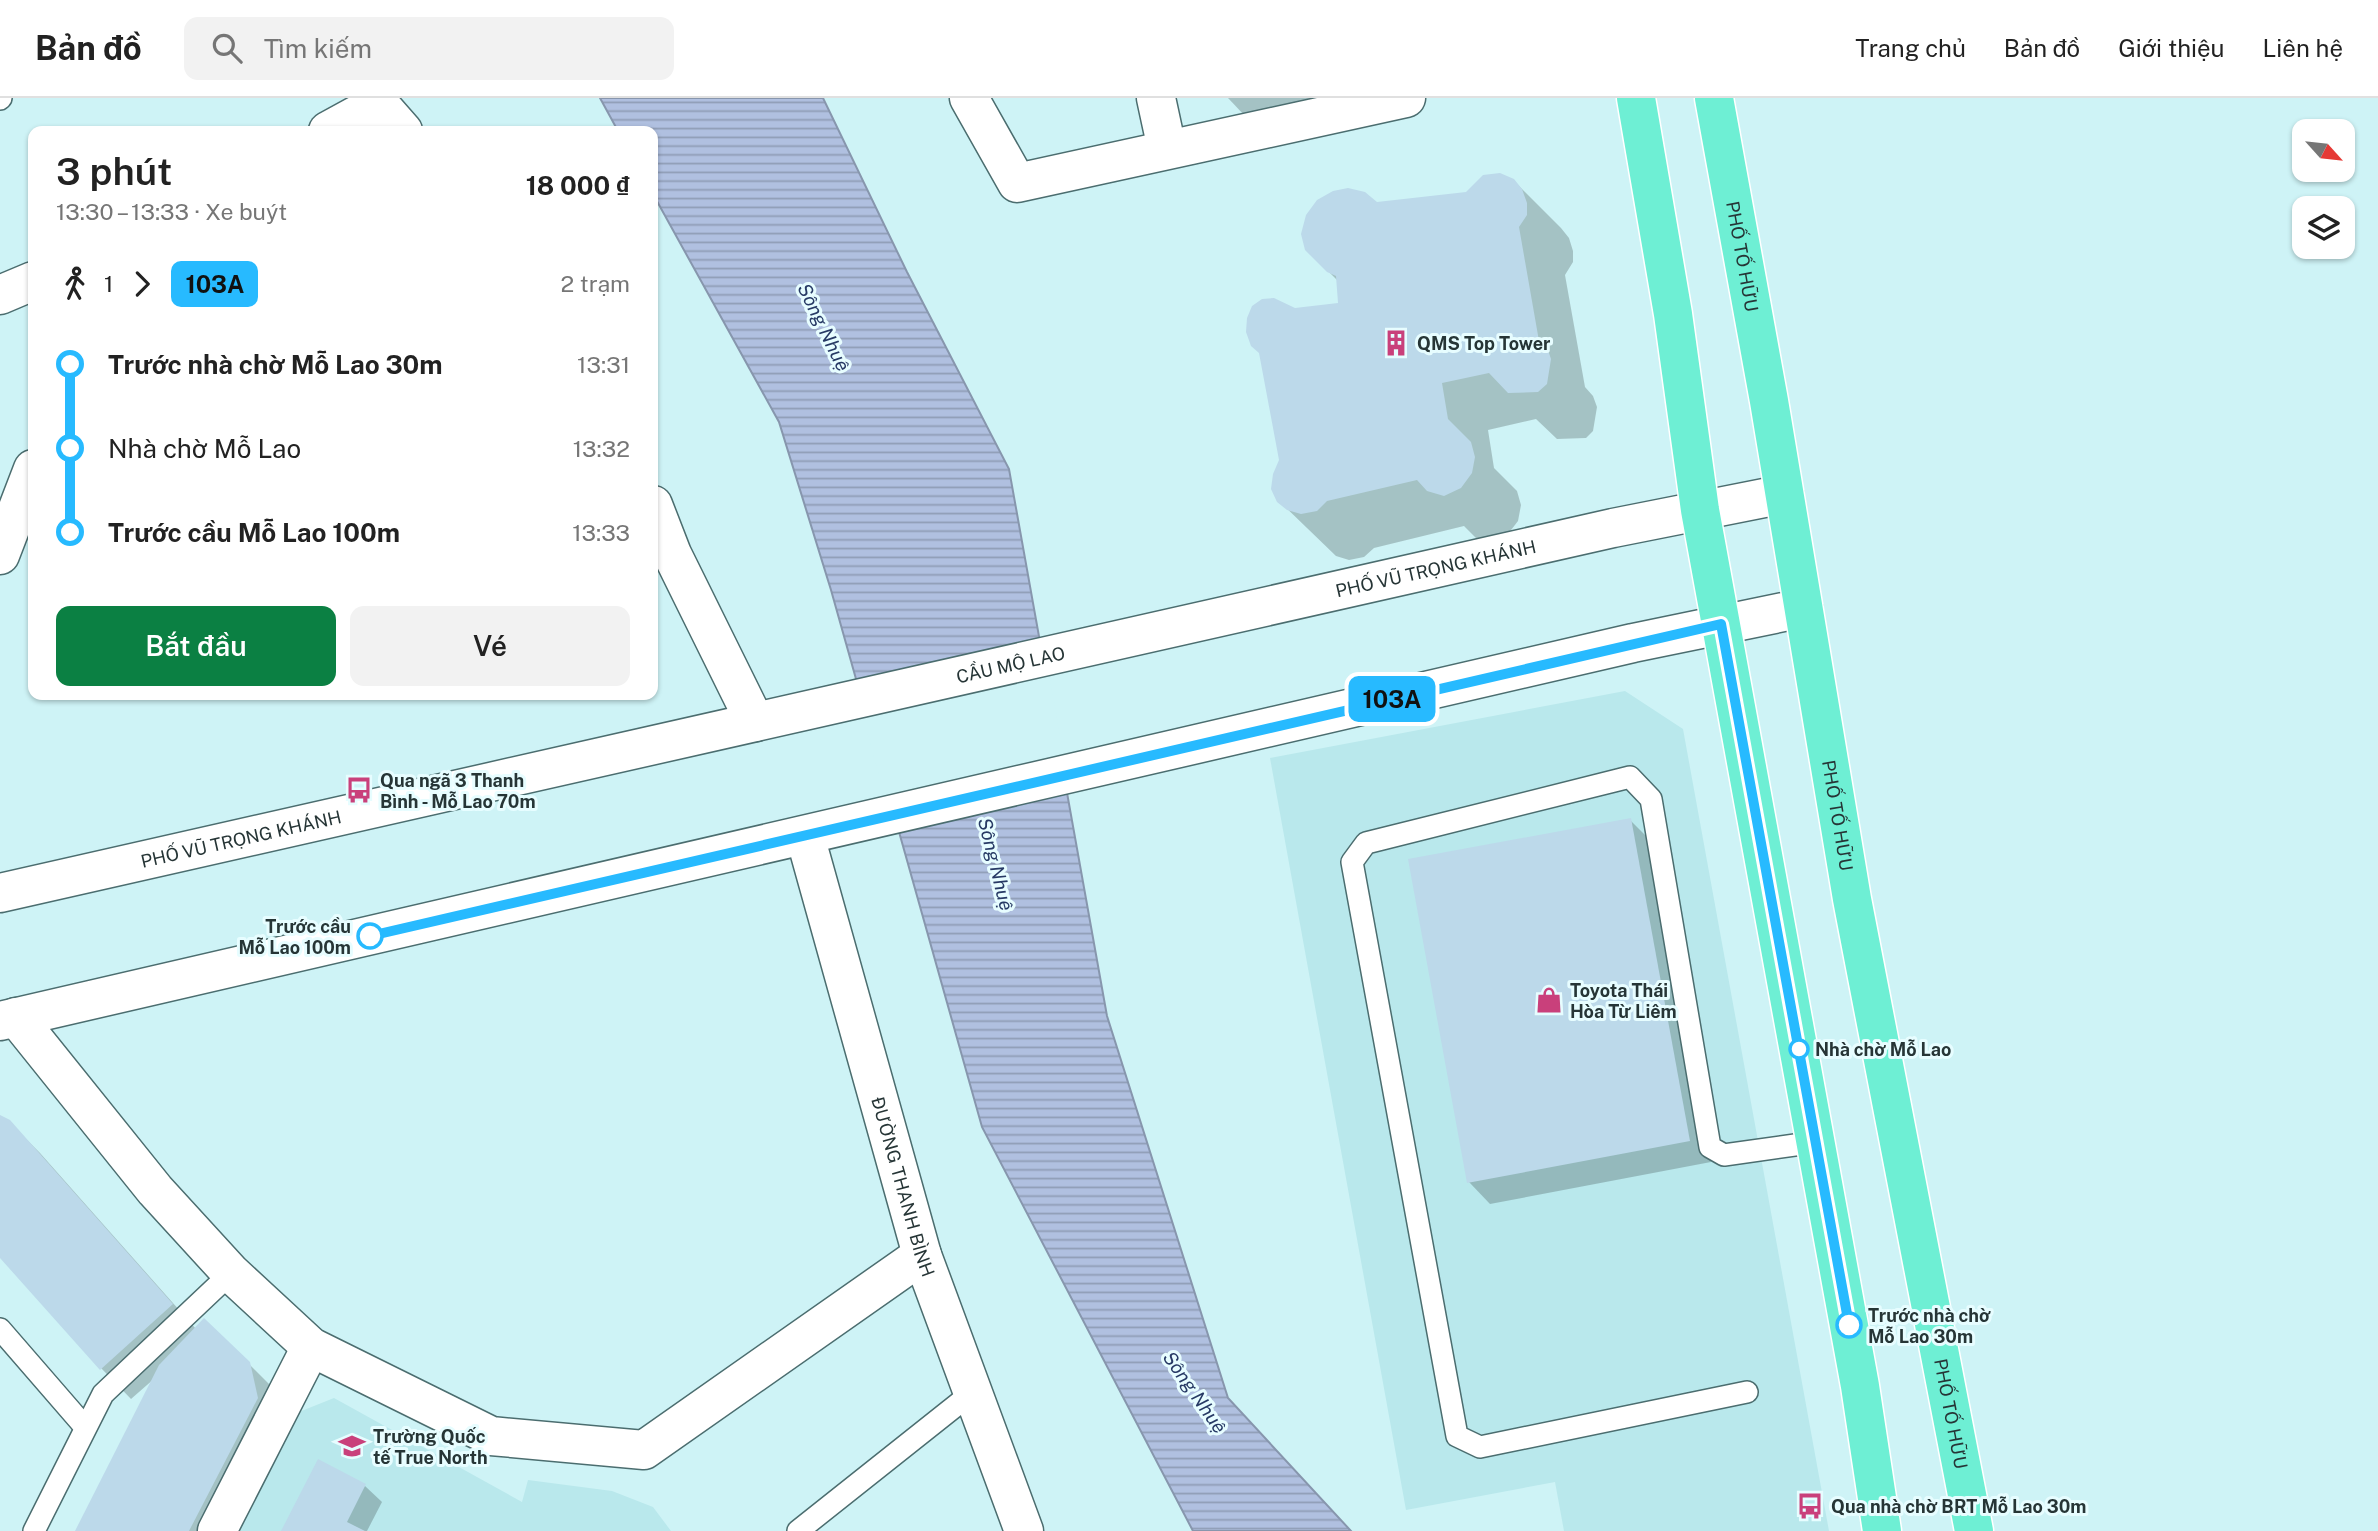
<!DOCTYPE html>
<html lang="vi">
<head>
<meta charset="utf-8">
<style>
  :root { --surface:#fff; --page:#f2f2f2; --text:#222; --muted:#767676; --line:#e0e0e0; --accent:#0b8043 }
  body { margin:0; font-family:"Public Sans",sans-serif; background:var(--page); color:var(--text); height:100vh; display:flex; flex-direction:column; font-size:26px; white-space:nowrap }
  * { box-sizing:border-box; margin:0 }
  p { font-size:23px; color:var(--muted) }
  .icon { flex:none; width:38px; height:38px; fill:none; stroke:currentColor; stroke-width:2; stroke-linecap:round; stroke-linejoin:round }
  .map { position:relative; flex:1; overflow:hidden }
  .sheet { position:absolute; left:28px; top:28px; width:630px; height:574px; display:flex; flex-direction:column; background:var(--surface); border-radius:14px; box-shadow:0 2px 5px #0004 }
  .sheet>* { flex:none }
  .badge { padding:0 14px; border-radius:10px; font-size:24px; line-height:46px }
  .needle { width:46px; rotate:117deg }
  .fabs { position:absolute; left:2292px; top:21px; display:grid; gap:14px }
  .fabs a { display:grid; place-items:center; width:63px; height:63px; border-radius:14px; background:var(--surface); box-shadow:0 2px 5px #0004; font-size:35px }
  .map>.badge { position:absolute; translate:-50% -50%; box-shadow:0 0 0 4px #fff }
  .legs { display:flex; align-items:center; gap:10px; height:77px; padding:0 28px; font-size:23px }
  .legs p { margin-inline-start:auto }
  .summary { display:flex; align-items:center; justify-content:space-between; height:119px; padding:0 28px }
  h1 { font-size:38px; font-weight:600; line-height:52px }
  .action { display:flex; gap:14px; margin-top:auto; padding:14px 28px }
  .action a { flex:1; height:80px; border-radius:14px; background:var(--accent); color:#fff; font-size:28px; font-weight:600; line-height:80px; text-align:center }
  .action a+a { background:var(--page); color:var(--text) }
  ul { padding:0 28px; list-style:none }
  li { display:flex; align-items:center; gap:24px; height:84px; font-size:26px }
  li i { display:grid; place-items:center; width:10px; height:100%; margin:0 9px; background:currentColor }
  li i::after { content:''; width:18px; height:18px; margin:-9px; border:5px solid; border-radius:50%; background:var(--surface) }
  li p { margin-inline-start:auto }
  li:first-child i { background:linear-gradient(#0000 50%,currentColor 0) }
  li:last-child i { background:linear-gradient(currentColor 50%,#0000 0) }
  header { display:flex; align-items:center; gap:42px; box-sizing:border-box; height:98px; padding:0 35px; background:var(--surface); border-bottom:2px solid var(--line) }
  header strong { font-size:33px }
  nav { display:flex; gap:38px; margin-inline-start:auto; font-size:24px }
  .search { width:490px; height:63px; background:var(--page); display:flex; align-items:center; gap:18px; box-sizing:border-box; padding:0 24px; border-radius:14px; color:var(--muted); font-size:26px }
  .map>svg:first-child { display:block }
  .built { fill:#b9e8ec }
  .water { fill:url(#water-rules); stroke:#8796ad; stroke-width:2 }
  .pier { fill:#cef3f6 }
  .shadow { fill:#0003 }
  .building { fill:#bcd9ea }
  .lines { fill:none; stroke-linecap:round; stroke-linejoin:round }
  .service-casing { stroke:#4b6d6f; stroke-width:24 }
  .minor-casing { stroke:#4b6d6f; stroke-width:41 }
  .tertiary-casing { stroke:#4b6d6f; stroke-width:41 }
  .secondary-casing { stroke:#4b6d6f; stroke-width:41 }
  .primary-casing { stroke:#fff; stroke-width:41 }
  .service { stroke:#fff; stroke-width:21 }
  .minor { stroke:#fff; stroke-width:38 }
  .tertiary { stroke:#fff; stroke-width:38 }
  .secondary { stroke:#fff; stroke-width:38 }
  .primary { stroke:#6eefd4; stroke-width:38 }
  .line-1-casing { stroke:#fff; stroke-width:16 }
  .line-1 { stroke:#27baff; stroke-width:10 }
  .stop-1-dot { fill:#fff; stroke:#27baff; stroke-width:3.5 }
  .labels { text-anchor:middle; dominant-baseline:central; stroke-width:6; stroke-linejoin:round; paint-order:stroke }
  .street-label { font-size:18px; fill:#263536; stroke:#e7fdff }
  .poi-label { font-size:18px; font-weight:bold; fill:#263536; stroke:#e7fdff; text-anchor:start }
  .stop-label { font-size:18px; font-weight:bold; fill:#263536; stroke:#e7fdff; text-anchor:start }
  .water-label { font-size:19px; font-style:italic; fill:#273a65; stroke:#e7fdff }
</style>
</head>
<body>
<header>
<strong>Bản đồ</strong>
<div class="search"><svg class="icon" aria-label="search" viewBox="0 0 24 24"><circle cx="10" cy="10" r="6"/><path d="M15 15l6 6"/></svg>Tìm kiếm</div>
<nav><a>Trang chủ</a><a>Bản đồ</a><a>Giới thiệu</a><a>Liên hệ</a></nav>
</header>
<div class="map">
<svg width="2378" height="1433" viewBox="0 0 2378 1433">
  <defs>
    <pattern id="water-rules" width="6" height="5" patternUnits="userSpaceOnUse" patternTransform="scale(1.75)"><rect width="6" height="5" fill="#b0c0e0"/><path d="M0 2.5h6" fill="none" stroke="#8f9db6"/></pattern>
  </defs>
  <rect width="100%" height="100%" fill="#cef3f6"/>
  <g class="built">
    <path d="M1625,593L1683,631L1829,1433H1564L1555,1384L1406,1412L1270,660Z"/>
    <path d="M334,1300L522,1404L528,1382L612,1393L653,1409L671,1433H239L299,1314Z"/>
  </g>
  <path class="water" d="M600,0H823L907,174L1009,371L1107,918L1228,1300L1351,1433H1193L982,1029L831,492L779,324L653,96V33H618Z"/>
  <path class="pier" d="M1046,559L1067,676L890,717L858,601Z"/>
  <g class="shadow">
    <path d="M1228,0H1348L1245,18Z"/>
    <path d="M1513,82L1561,130L1569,140L1573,153V164L1565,177L1585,289L1593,298L1597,309L1593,333L1586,340L1557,341L1536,321L1488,332L1494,370L1517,393L1521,407L1518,423L1508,436L1491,445L1476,440L1464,428L1374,450L1364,459L1349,462L1336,458L1278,402L1295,212L1340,207L1339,184L1306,151L1376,106L1467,95Z"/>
    <path d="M1630,722L1652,744L1711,1064L1490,1106L1469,1084Z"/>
    <path d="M0,1019L9,1024L40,1055L196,1231L249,1266L280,1297L235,1433H77L155,1280L131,1301L101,1270L0,1157Z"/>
    <path d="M365,1388L382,1404L367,1433H283Z"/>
  </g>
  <g class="building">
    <path d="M1500,75L1514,81L1522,91L1527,105V117L1519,129L1539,243L1547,249L1551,261L1547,286L1538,294L1508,295L1489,275L1442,285L1448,321L1471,344L1475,359L1472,375L1461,390L1444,398L1427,393L1417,382L1327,403L1317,413L1301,416L1287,412L1277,404L1271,391L1273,376L1279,362L1259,255L1251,248L1246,234L1247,220L1252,208L1262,201L1274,200L1295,210L1338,205L1336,178L1327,174L1305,152L1301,136L1306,117L1317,102L1333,93L1348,90L1365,94L1377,104L1466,94L1483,77Z"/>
    <path d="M1631,720L1690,1043L1467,1085L1408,761Z"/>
    <path d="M0,1017L10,1022L173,1206L100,1272L0,1160Z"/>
    <path d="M204,1220L250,1264L258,1300L189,1433H75L159,1267Z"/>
    <path d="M318,1361L366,1386L347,1424L365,1433H281Z"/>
  </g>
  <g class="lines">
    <g class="service-casing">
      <g id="service">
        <path d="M0,1L1,0"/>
        <path d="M0,1231L85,1329"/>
        <path d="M1747,1294L1480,1349L1457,1338L1352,764L1366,745L1630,679L1651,701L1710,1049L1724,1057L1816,1044"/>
        <path d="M34,1433L103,1296L231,1175"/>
        <path d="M798,1433L973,1294"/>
      </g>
    </g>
    <g class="minor-casing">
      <g id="minor">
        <path d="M969,0L1017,85L1406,0"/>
        <path d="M1156,0L1167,51"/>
        <path d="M328,33L379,5"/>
        <path d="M0,197L33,183"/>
        <path d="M0,457L33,371"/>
        <path d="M16,919L155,1092L231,1175L311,1249L491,1338L644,1352L922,1157"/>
        <path d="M217,1433L311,1249"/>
      </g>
    </g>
    <g class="tertiary-casing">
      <g id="tertiary">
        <path d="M374,0L403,33"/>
        <path d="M653,407L672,456L755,624"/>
        <path id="s1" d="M805,738L922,1157L1024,1433"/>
      </g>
    </g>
    <g class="secondary-casing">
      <g id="secondary">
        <path id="s2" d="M0,795L1613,430L1784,396"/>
        <path d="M0,923L1633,545L1803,510"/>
      </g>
    </g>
    <g class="primary-casing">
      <g id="primary">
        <path d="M1636,0L1673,216L1700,412L1860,1288L1882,1433"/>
        <path id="s3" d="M1714,0L1769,303L1852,801L1974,1433"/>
      </g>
    </g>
    <use href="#service" class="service"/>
    <use href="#minor" class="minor"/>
    <use href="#tertiary" class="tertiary"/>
    <use href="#secondary" class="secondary"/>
    <use href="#primary" class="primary"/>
  </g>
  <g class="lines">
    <g class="line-1-casing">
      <path id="line-1" d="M370,838L1721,526L1849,1227"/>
    </g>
    <use href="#line-1" class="line-1"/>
  </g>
  <defs>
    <g id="building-bare" transform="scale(2.1)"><path d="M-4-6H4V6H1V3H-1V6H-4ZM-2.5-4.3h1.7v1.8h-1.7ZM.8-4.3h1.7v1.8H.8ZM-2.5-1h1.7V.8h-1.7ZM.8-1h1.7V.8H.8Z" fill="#c9407b" stroke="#e7fdff" stroke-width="2.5" paint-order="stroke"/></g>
    <g id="bus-bare" transform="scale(2.1)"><path d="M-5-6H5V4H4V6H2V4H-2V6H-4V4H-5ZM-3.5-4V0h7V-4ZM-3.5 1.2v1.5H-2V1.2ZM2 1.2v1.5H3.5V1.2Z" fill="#c9407b" stroke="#e7fdff" stroke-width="2.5" paint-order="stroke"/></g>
    <g id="shop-bare" transform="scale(2.1)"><path d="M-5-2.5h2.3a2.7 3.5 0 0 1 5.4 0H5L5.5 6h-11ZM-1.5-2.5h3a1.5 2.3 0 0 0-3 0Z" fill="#c9407b" stroke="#e7fdff" stroke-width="2.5" paint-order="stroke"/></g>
    <g id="school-bare" transform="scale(2.1)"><path d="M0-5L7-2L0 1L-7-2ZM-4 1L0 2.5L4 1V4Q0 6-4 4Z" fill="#c9407b" stroke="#e7fdff" stroke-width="2.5" paint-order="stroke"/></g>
  </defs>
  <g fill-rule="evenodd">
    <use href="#building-bare" x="1396" y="245"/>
    <use href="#bus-bare" x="359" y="692"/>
    <use href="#shop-bare" x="1549" y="902"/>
    <use href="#school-bare" x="352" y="1348"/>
    <use href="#bus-bare" x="1810" y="1408"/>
  </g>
  <g class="stop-1-dot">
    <circle cx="370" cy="838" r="12"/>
    <circle cx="1799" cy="951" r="9"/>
    <circle cx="1849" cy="1227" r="12"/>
  </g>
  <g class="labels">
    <g class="street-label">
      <text stroke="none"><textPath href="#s3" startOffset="161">PHỐ TỐ HỮU</textPath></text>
      <text stroke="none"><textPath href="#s2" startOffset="1472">PHỐ VŨ TRỌNG KHÁNH</textPath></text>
      <text stroke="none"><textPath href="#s2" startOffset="1036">CẦU MỘ LAO</textPath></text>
      <text stroke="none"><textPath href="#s3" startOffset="728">PHỐ TỐ HỮU</textPath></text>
      <text stroke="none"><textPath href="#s2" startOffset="247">PHỐ VŨ TRỌNG KHÁNH</textPath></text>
      <text stroke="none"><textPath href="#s1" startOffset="364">ĐƯỜNG THANH BÌNH</textPath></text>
      <text stroke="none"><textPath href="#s3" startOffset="1337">PHỐ TỐ HỮU</textPath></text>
    </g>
    <g class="poi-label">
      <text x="1417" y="245">QMS Top Tower</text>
      <text x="380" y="682">Qua ngã 3 Thanh<tspan x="380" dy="21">Bình - Mỗ Lao 70m</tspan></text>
      <text x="1570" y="892">Toyota Thái<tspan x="1570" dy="21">Hòa Từ Liêm</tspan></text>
      <text x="373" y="1338">Trường Quốc<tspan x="373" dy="21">tế True North</tspan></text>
      <text x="1831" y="1408">Qua nhà chờ BRT Mỗ Lao 30m</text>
    </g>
    <g class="stop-label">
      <text x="351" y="828" text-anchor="end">Trước cầu<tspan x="351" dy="21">Mỗ Lao 100m</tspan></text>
      <text x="1815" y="951">Nhà chờ Mỗ Lao</text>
      <text x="1868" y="1217">Trước nhà chờ<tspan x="1868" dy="21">Mỗ Lao 30m</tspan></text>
    </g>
    <g class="water-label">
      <text transform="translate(824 229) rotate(64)">Sông Nhuệ</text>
      <text transform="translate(996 766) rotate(76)">Sông Nhuệ</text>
      <text transform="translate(1195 1294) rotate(55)">Sông Nhuệ</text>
    </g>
  </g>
</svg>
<div class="fabs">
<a><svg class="needle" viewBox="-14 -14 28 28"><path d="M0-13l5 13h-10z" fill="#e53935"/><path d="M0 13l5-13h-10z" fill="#767676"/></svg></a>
<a><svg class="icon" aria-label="layers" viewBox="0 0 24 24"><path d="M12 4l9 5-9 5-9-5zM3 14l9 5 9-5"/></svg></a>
</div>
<b class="badge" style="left:1392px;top:601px;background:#27baff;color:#111">103A</b>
<section class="sheet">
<div class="summary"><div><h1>3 phút</h1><p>13:30 – 13:33 · Xe buýt</p></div><b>18 000 ₫</b></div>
<div class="legs"><svg class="icon" aria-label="walk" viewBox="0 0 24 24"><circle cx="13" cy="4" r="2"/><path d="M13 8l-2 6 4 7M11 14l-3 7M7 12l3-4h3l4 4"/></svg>1<svg class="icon" aria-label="forward" viewBox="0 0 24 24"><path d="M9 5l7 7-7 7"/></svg><b class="badge" style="background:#27baff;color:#111">103A</b><p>2 trạm</p></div>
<ul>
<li><i style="color:#27baff"></i><b>Trước nhà chờ Mỗ Lao 30m</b><p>13:31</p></li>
<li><i style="color:#27baff"></i><span>Nhà chờ Mỗ Lao</span><p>13:32</p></li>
<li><i style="color:#27baff"></i><b>Trước cầu Mỗ Lao 100m</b><p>13:33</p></li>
</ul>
<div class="action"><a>Bắt đầu</a><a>Vé</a></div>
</section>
</div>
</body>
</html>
